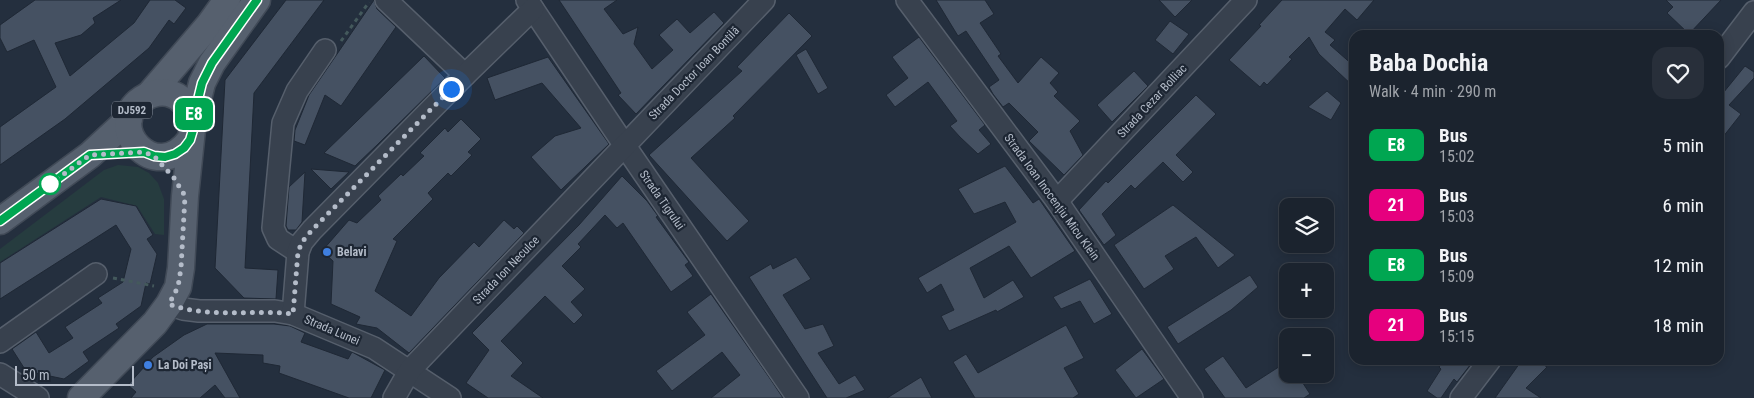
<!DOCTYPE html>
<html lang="en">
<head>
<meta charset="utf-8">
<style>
  :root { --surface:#1b232e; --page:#282f3a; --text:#f1f3f6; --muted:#a0a4aa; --line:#39404a }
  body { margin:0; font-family:"Roboto Condensed",sans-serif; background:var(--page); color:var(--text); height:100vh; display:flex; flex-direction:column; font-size:19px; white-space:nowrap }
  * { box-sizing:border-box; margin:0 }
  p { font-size:16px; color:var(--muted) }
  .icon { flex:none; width:28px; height:28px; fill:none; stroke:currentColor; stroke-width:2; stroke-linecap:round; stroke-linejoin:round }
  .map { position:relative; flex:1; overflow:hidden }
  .panel { position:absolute; left:1349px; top:30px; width:375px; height:335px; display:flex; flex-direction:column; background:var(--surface); border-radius:15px; box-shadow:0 2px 12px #0003,0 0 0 1px var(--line) }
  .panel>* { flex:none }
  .badge { padding:0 10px; border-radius:8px; font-size:18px; line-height:32px }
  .tools { position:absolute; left:1279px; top:198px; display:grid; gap:10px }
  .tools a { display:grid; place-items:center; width:55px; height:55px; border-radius:10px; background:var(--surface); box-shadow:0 2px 12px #0003,0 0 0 1px var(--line); font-size:25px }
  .scale { position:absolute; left:15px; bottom:12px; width:119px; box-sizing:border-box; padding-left:5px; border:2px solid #b4bcc9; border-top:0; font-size:14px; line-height:18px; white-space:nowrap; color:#b4bcc9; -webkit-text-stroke:4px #1d2633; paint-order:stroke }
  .you { position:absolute; width:25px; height:25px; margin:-12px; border:4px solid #fff; border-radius:50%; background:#1a73e8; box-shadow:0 0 0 8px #1a73e833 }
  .map>.badge { position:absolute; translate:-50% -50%; box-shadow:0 0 0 2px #fff }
  .round { display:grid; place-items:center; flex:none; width:52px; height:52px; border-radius:15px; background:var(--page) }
  .head { display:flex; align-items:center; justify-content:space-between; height:85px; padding:0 20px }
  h1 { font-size:24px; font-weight:700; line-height:38px }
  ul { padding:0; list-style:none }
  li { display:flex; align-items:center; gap:15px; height:60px; padding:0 20px }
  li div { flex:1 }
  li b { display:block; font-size:19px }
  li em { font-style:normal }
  li .badge { min-width:55px; font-weight:700; text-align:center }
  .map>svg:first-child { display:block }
  .green { fill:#263c3f }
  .building { fill:#455162; stroke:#1f2835 }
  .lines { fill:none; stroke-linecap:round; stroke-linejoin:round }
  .minor-casing { stroke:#565f6c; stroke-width:24 }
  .major-casing { stroke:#414a57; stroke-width:29 }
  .path { stroke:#44595c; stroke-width:3; stroke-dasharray:4 4; stroke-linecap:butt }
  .minor { stroke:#38414e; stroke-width:21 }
  .major { stroke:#56606e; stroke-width:26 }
  .line-casing { stroke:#fff; stroke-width:11 }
  .line { stroke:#00a651; stroke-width:8 }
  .walk { stroke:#b4bcc9; stroke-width:5; stroke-dasharray:0 9 }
  .stop-dot { fill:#fff; stroke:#00a651; stroke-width:2.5 }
  .shop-dot { fill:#3f7fe0; stroke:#1d2633; stroke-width:2 }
  .labels { text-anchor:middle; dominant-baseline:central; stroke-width:4.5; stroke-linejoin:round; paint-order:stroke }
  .shield { fill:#1d2633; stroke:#878f9c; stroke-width:1 }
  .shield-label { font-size:11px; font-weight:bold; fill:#b4bcc9 }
  .street-label { font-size:12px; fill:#b4bcc9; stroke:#1d2633 }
  .poi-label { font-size:12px; font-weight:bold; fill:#b4bcc9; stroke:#1d2633; text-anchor:start }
</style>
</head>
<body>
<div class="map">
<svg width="1754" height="398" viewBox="0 0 1754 398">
  <rect width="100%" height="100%" fill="#242f3e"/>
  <path class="green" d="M118,165L138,167L149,173L158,183L164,199V235L155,234L137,206L101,197L0,262V249L104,170Z"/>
  <g class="building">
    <path d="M35,0H121L93,18L95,23L81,35L55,43L70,76L134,23L150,0H175L186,8L174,24L169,20L149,48L65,119L0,165V127L56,87L34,40L7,52L0,38V25Z"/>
    <path d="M286,0H324L254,93L245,268L278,270L276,299L244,298L215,268L225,80Z"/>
    <path d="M374,0L377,9L396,27L341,106L325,95L305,145L294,141L295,130L309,95Z"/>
    <path d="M559,0H617L604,9L623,34L638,27L634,44L652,69L673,50L659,35L677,19L690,33L714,12L724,23L636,114L618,95L621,93Z"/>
    <path d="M936,0H985L994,14L980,23L1001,54L998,56L1018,83L1041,57L1059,73L1050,83L1058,92L1054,96L1080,121L1070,131L1083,155L1064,175L1029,141L1038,132L1009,103L1003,107L993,94L989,87L999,80L966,31L958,36Z"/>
    <path d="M1159,0H1192L1175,17Z"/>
    <path d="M1282,0H1374L1357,20L1345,9L1325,32L1335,40L1330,45L1354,66V87L1319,54L1309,37L1289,57L1292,59L1267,85L1264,82L1260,87L1229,60L1261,26L1259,25Z"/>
    <path d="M1666,0H1721L1689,34L1667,13L1673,7Z"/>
    <path d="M789,13L812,36L733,116L735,118L691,158L749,221L727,241L649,155L742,71L737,67Z"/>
    <path d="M1170,21L1189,34L1173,54L1155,40Z"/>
    <path d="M919,37L985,125L979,130L991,144L978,154L960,137L950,126L957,121L928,82L895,107L886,95L908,78L892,57Z"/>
    <path d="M806,49L828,88L818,94L796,55Z"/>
    <path d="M424,56L445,78L377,145L355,166L324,153Z"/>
    <path d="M548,57L609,144L561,190L531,157L555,136L581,128L542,83L495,100L487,78Z"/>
    <path d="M1745,66L1754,72V78L1729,105L1741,114L1719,142V98Z"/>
    <path d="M1134,71L1148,86L1112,122L1097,105Z"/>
    <path d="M1327,91L1341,103L1331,120L1308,107Z"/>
    <path d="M1196,95L1216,114L1176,155L1193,172L1183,182L1163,162L1135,189L1131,185L1102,214L1116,235L1104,245L1079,210L1106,181L1108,183Z"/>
    <path d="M461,119L481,139L468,152L472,155L451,176L448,173L428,193L433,199L393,239L397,241L375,291L411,316L439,278L474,242L479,247L504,220L514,229L517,226L524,233L409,353L377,328L356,324L360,317L331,304L333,261L322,251L349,220L357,223L381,200L378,196L401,174L403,176L424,156L420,153L445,128L448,132Z"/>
    <path d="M1005,166L1033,203L1039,199L1075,251L1031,278L1009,246L970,268L984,298L1013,280L1024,297L997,312L996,310L949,331L941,316L954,310L941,284L927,293L918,278L1016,222L1005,202L974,214L958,189Z"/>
    <path d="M311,169L349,172L331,189Z"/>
    <path d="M305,172L302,222L296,230H288L286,226L289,187Z"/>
    <path d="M622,176L647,201L658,216L656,217L689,262L685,265L693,276L671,292L623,223L617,228L605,215L578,244L581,247L562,266L585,289L571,302L583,315L574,324L545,296L501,341L523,363L511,376L543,398H488L466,383L489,350L472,333L579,225Z"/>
    <path d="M101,199L136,206L153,235L147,239L157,254L150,284L146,283L141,306L116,324L119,328L83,352L89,361L64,379L26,371L12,349L36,332L49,353L73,338L65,327L102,303L98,298L123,282L131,249L116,225L0,299V263Z"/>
    <path d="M1173,205L1235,255L1218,268L1196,237L1165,256L1174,269L1144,289L1114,245Z"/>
    <path d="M796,257L811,279L783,295L805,329L823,324L834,346L818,353L839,384L855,375L865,390L846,398H827L749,277L771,264L773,269Z"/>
    <path d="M1250,275L1258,287L1231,310L1178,344L1167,327Z"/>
    <path d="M1090,279L1112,314L1094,324L1080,301L1061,309L1053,297Z"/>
    <path d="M711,294L771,380L783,398H711L740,375L722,352L672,391L656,371L705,335L687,312Z"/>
    <path d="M207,324H274L290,326L305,333L301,342L348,359L352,352L385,370L371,398H349L279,373L280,366L263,363V355L215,353L240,398H225L215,385L200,398H131L136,392L128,385L153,357L184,335Z"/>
    <path d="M1066,325L1084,358L1064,368L1079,394L1073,398H975L953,362L966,354L978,373Z"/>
    <path d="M1142,349L1164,379L1136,398L1115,370Z"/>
    <path d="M1223,356L1246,388L1288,361V374H1297L1310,394L1304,398H1225L1204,369Z"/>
    <path d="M1445,360H1474L1457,382L1454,379L1441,398H1437L1427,391L1441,369L1439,367Z"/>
    <path d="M1522,360H1536L1547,367L1526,388L1541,398H1495Z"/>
    <path d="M921,377L932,398H887Z"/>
  </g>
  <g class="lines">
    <g class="minor-casing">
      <g id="minor">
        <path d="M386,0L465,75"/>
        <path d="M527,0L625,146L798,398"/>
        <path d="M907,0L1057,201L1192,398"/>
        <path d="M1719,58L1754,12"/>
        <path d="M1057,201L1246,0"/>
        <path d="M298,252L278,239L273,228L283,123L297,91L325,50"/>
        <path d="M169,304L183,309L199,311H275L293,314L374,348L450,398"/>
        <path d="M293,314L298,252L302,242L312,230L465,75L533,9"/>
        <path d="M0,342L96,274"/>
        <path d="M0,374L38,398"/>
        <path d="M394,398L410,370L764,0"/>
        <path d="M1461,398L1490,360"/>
      </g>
    </g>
    <g class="major-casing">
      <g id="major">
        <path d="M150,94L209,25L227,0"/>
        <path d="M193,120L202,83L212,63L257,0"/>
        <path d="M0,221L90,155L129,119"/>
        <path d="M81,398L155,323L169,304L178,287L181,268L185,196L193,120C189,107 182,96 168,93C159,91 150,94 142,99C103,125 155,187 190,140"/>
      </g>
    </g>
    <g class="path">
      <path d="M341,41L369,2"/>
      <path d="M113,278L154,286"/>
    </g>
    <use href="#minor" class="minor"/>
    <use href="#major" class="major"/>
  </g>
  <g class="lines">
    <g class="line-casing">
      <path id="line" d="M0,221L90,155L144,152L154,156L165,157L175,154L184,148L190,140L193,130V120L202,83L212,63L257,0"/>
    </g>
    <use href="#line" class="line"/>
    <path class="walk" d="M50,184L90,155L144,152L154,156L174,178L185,196L181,268L178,287L169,304C208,319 252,309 293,314L298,252L302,242L312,230L451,89"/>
  </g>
  <circle class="stop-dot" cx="50" cy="184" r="10"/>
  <g class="shop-dot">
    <circle cx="327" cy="252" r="5"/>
    <circle cx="148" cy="365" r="5"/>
  </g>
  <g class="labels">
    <rect class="shield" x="112" y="101.5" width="40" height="17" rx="4"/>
    <g class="shield-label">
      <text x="132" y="110">DJ592</text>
    </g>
    <g class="street-label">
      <text transform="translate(694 73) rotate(-46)">Strada Doctor Ioan Bontilă</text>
      <text transform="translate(1152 101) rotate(-47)">Strada Cezar Bolliac</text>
      <text transform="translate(1052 197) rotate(54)">Strada Ioan Inocențiu Micu Klein</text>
      <text transform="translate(662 200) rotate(55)">Strada Tigrului</text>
      <text transform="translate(506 270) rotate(-46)">Strada Ion Neculce</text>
      <text transform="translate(332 330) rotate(23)">Strada Lunei</text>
    </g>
    <g class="poi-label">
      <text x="337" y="252">Belavi</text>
      <text x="158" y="365">La Doi Pași</text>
    </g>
  </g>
</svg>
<div class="tools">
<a><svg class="icon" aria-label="layers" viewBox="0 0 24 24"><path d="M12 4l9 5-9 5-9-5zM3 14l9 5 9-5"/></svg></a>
<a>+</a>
<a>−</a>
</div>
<div class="scale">50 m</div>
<div class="you" style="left:451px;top:89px"></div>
<b class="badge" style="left:194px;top:114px;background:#00a651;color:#fff">E8</b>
<section class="panel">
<div class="head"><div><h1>Baba Dochia</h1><p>Walk · 4 min · 290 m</p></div><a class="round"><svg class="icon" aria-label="heart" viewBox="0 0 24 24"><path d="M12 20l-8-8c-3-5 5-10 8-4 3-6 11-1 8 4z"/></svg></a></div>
<ul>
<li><span class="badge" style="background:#00a651;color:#fff">E8</span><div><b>Bus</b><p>15:02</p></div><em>5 min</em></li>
<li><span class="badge" style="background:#e6007e;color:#fff">21</span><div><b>Bus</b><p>15:03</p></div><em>6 min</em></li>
<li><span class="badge" style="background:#00a651;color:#fff">E8</span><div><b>Bus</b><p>15:09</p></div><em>12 min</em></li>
<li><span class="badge" style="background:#e6007e;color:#fff">21</span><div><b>Bus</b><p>15:15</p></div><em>18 min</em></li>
</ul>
</section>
</div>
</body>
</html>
